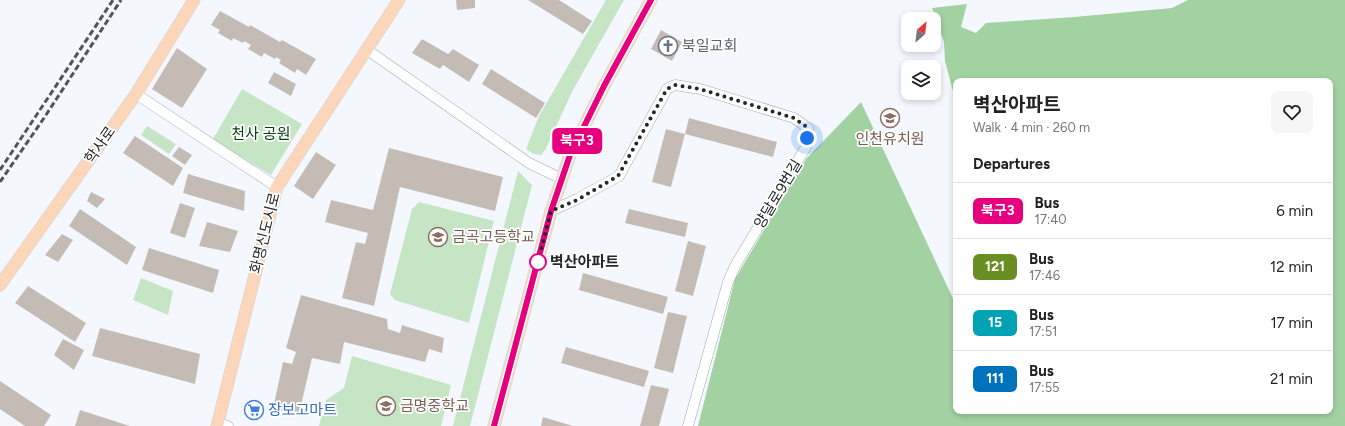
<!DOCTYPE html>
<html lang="en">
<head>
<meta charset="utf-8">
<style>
  :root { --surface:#fff; --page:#f6f6f6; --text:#222; --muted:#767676; --line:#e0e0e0 }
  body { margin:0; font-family:Figtree,"Noto Sans KR",sans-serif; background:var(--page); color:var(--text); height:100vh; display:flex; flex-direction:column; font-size:15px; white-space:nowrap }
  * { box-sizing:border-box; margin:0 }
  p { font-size:13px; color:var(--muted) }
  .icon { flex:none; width:22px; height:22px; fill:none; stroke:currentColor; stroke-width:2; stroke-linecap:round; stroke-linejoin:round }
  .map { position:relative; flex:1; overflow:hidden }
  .side { position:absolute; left:953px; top:78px; width:380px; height:336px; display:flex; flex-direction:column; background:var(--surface); border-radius:8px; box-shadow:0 2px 6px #0003 }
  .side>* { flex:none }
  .badge { padding:0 8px; border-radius:6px; font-size:14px; line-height:26px }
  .needle { width:26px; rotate:28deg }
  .fabs { position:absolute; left:901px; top:12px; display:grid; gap:8px }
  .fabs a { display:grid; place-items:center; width:40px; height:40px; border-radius:8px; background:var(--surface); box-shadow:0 2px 6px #0003; font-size:20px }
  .you { position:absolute; width:20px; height:20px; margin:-10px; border:3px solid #fff; border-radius:50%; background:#1a73e8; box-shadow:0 0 0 6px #1a73e833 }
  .map>.badge { position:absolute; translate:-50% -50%; box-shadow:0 0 0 2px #fff }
  h2 { padding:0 20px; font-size:15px; line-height:36px }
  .round { display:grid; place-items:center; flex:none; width:42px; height:42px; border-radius:8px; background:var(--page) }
  .summary { display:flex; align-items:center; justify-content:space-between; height:68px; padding:0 20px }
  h1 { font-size:19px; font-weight:700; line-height:30px }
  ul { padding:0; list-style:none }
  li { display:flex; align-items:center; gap:12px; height:56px; padding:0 20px; border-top:1px solid var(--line) }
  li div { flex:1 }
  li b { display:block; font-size:15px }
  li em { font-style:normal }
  li .badge { min-width:44px; font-weight:700; text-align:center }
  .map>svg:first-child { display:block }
  .green { fill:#c5e5c5 }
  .forest { fill:#a3d2a2 }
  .building { fill:#c4bcb4 }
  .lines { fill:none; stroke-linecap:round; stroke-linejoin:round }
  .minor-casing { stroke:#a1a9b1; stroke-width:11 }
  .major-casing { stroke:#d3d4d5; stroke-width:13 }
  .minor { stroke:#fff; stroke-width:10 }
  .major { stroke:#fbd6bb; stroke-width:12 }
  .rail { stroke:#515458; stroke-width:3; stroke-dasharray:6 3; stroke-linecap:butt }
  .line-casing { stroke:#fff; stroke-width:9 }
  .line { stroke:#e6007e; stroke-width:6 }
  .walk { stroke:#25282b; stroke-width:4; stroke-dasharray:0 7.2 }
  .stop-dot { fill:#fff; stroke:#e6007e; stroke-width:2 }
  .labels { text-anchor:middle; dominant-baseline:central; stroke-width:3.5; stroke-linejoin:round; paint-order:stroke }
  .worship-label { font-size:15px; fill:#5b616d; stroke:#fff; text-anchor:start }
  .park-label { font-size:15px; fill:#083b0e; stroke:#fff }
  .education-label { font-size:15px; fill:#785e54; stroke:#fff; text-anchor:start }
  .street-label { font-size:15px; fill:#25282b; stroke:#fff }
  .stop-label { font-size:15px; font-weight:bold; fill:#25282b; stroke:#fff; text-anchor:start }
  .shop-label { font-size:15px; fill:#366cbe; stroke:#fff; text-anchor:start }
</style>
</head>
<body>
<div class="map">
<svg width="1345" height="426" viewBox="0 0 1345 426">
  <rect width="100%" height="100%" fill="#f4f8fe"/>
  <g class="green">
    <path d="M606,0H624L573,90L545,150L541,155L534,154L526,149L539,116Z"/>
    <path d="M242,89L302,124L271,175L213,139Z"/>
    <path d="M147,126L176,144L169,154L141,135Z"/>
    <path d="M518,171L532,185L470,426H453Z"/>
    <path d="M419,202L494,221L469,323L395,300L390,294L412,209Z"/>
    <path d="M141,278L173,291L168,315L133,300Z"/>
    <path d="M352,356L451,385L441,426H319L326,400L344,388Z"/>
  </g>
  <path class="forest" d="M1188,0H1345V426H698L735,279L806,159L861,102L956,305V411H1330V81H956V103L945,61L944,42L932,8L967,4L961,27L976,33L986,23L1074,17L1172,8Z"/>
  <g class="building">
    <path d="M456,0H475V8L457,10Z"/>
    <path d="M528,0H559L592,21L583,34Z"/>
    <path d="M220,11L249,27L250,25L280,42L282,40L316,59L306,75L297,69L295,73L279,63L281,60L276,57L275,59L264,53L262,57L248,49L251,45L244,41L243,43L233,38L232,41L218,33L220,30L211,25Z"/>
    <path d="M661,30L682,42L672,61L651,49Z"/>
    <path d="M422,39L448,54L453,49L479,65L469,82L443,65L440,69L412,53Z"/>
    <path d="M177,48L207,69L182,108L152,89Z"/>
    <path d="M491,69L545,103L536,118L482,84Z"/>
    <path d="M274,72L296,84L291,96L268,83Z"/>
    <path d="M689,118L777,142L773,157L685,134Z"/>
    <path d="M666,129L685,134L671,187L652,182Z"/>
    <path d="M135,136L183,168L173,186L123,153Z"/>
    <path d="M179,147L192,155L185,165L172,156Z"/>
    <path d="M389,148L503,177L495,211L400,187L374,306L342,298L356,242L365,244L368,233L325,222L331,200L373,210Z"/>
    <path d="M316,152L336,165L313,199L294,186Z"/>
    <path d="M188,174L245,191L244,211L183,193Z"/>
    <path d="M91,192L105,199L97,208L87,201Z"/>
    <path d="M180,203L195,208L185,238L170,233Z"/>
    <path d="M80,209L136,247L127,265L69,226Z"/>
    <path d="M629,209L688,223L685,237L625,223Z"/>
    <path d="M207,222L238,231L230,252L199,246Z"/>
    <path d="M62,234L73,240L58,262L45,255Z"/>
    <path d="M688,241L706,246L693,296L675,291Z"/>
    <path d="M149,248L219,270L213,293L142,270Z"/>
    <path d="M583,273L668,297L663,314L579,290Z"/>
    <path d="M28,286L86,323L75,342L15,303Z"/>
    <path d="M301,295L387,319L388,329L400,333L402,325L444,338L442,353L429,349L425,362L344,342L340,364L312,358L299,414L273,409L283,362L292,364L296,352L286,348Z"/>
    <path d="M668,312L687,316L673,373L654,368Z"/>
    <path d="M100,328L200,354L195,384L92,356Z"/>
    <path d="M63,339L84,350L74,370L54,355Z"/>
    <path d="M566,347L649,371L644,387L561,363Z"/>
    <path d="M0,381L51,415L44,426H25L0,409Z"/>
    <path d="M651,385L669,389L659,426H640Z"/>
    <path d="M80,410L130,426H75Z"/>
    <path d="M543,417L573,426H541Z"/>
  </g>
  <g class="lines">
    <g class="minor-casing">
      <g id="minor">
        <path d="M366,49L529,163L562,179"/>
        <path d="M136,94L277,187"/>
        <path d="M551,211L577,199L619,176L667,89L675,85L700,89L794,118L808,128L806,147L735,266L728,282L688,426"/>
        <path d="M218,423L228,426"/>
      </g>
    </g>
    <g class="major-casing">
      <g id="major">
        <path d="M0,285L136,94L194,0"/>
        <path d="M217,426L277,187L399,0"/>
        <path d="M494,426L551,211L570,155L604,86L651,0"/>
      </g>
    </g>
    <use href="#minor" class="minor"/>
    <use href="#major" class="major"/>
    <g class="rail">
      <path d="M0,170L113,0"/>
      <path d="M0,182L44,118L121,0"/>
    </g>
  </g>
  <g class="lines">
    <g class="line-casing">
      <path id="line" d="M494,426L551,211L570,155L604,86L651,0"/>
    </g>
    <use href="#line" class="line"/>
    <path class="walk" d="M538,262L551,211L577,200L618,176L667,89L675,85L700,89L794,118L808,128L807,138"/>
  </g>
  <defs>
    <g id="church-ring" transform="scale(1)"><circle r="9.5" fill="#fff" stroke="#6b7280" stroke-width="1.5"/><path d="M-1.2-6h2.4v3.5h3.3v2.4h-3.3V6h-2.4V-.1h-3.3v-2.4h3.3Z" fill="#6b7280"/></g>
    <g id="school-ring" transform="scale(1)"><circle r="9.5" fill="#fff" stroke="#8d6e63" stroke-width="1.5"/><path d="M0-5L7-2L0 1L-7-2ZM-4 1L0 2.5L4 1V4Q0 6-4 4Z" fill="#8d6e63"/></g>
    <g id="supermarket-ring" transform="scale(1)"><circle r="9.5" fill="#fff" stroke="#3f7fe0" stroke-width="1.5"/><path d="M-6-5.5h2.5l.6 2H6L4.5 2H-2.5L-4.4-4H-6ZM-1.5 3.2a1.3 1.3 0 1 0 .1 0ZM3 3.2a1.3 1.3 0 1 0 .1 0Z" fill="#3f7fe0"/></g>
  </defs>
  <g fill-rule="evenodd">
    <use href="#church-ring" x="668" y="46"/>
    <use href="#school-ring" x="890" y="118"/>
    <use href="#school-ring" x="438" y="237"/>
    <use href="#school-ring" x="386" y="406"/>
    <use href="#supermarket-ring" x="254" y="410"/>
  </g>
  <circle class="stop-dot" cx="538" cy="262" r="8"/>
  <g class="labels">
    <g class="worship-label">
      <text x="682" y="46">북일교회</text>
    </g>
    <g class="park-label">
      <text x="261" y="134">천사 공원</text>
    </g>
    <g class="education-label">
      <text x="890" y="139" text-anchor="middle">인천유치원</text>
      <text x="452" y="237">금곡고등학교</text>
      <text x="400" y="406">금명중학교</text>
    </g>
    <g class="street-label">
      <text transform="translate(100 145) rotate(-55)">학사로</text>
      <text transform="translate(778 194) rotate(-59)">양달로9번길</text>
      <text transform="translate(265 233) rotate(-76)">화명신도시로</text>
    </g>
    <g class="stop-label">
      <text x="550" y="262">벽산아파트</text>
    </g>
    <g class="shop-label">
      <text x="268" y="410">장보고마트</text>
    </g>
  </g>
</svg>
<div class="fabs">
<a><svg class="needle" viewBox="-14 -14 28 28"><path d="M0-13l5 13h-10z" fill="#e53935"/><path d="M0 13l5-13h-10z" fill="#767676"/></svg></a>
<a><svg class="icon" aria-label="layers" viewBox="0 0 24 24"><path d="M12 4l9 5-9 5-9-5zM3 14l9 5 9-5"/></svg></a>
</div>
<div class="you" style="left:807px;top:138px"></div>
<b class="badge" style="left:577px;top:141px;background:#e6007e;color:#fff">북구3</b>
<section class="side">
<div class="summary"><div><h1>벽산아파트</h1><p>Walk · 4 min · 260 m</p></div><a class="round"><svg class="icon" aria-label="heart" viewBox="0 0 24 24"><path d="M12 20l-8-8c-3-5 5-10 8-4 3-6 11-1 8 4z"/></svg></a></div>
<h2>Departures</h2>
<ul>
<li><span class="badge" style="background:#e6007e;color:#fff">북구3</span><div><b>Bus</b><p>17:40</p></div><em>6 min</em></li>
<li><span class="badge" style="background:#6b8e23;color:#fff">121</span><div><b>Bus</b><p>17:46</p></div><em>12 min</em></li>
<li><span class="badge" style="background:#00a3b4;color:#fff">15</span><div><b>Bus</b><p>17:51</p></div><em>17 min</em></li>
<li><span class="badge" style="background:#0072bc;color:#fff">111</span><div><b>Bus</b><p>17:55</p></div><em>21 min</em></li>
</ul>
</section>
</div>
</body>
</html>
